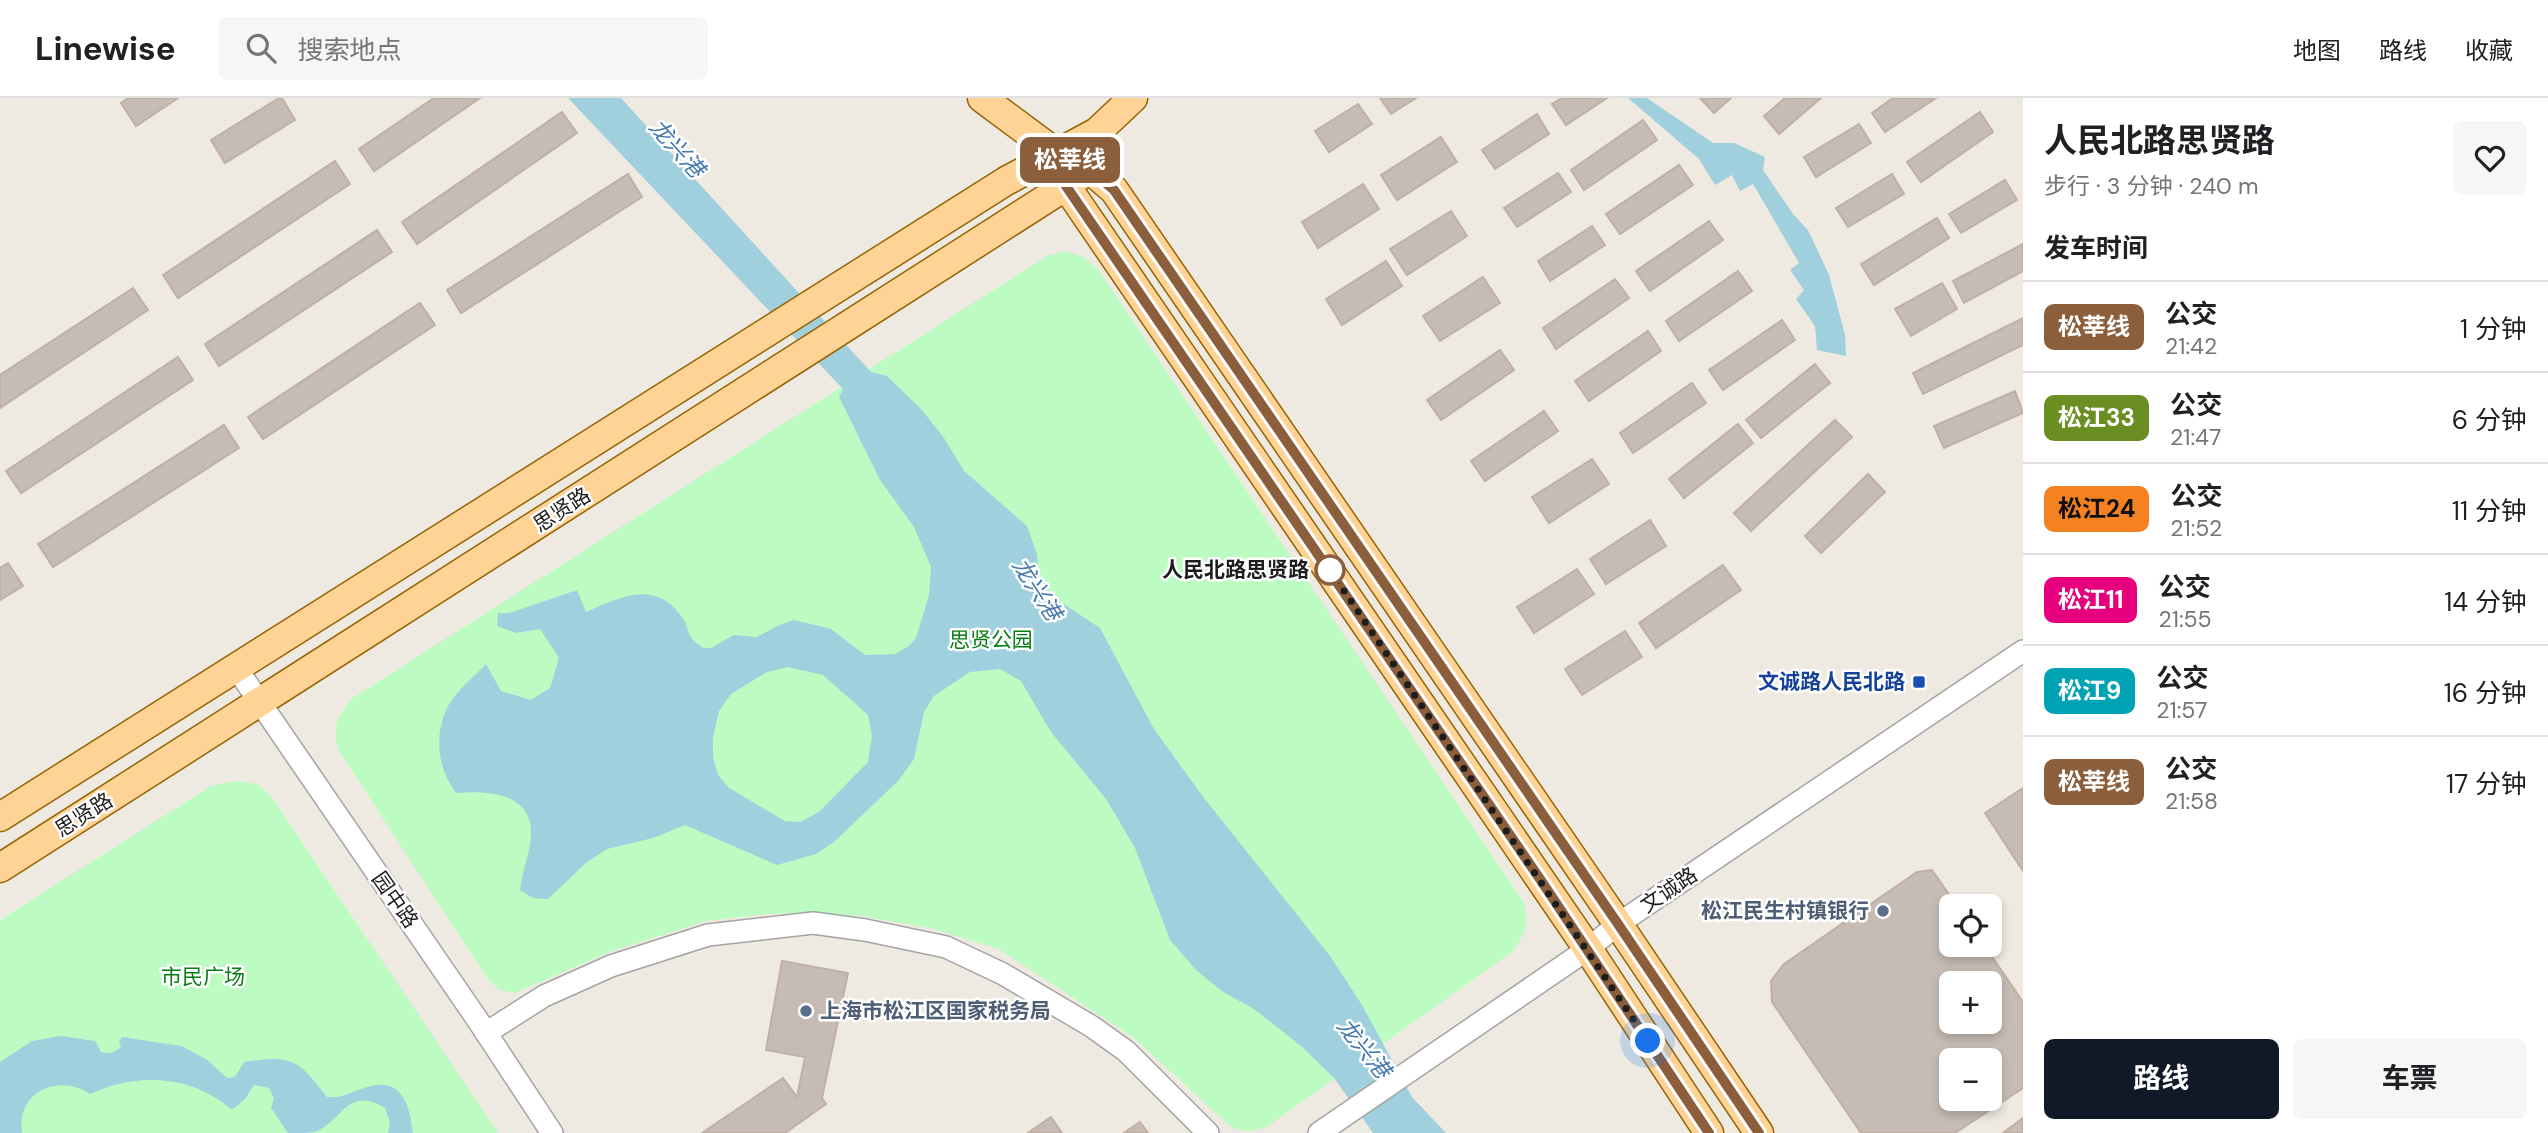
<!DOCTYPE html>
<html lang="zh">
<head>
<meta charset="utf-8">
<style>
  :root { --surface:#fff; --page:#f6f6f6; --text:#202124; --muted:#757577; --line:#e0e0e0; --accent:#111827 }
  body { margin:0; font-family:"DM Sans","Noto Sans SC",sans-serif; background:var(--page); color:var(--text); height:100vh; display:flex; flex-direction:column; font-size:26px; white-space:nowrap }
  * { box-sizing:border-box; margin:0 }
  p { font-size:23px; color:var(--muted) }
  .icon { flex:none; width:38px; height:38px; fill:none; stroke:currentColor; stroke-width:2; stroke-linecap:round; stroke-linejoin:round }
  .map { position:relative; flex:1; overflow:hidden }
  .drawer { display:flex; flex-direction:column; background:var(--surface); width:525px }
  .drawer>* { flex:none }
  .badge { padding:0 14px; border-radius:10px; font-size:24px; line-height:46px }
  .buttons { position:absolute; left:1939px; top:796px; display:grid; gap:14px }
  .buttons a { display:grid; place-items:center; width:63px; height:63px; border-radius:10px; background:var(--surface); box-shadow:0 4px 10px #0003; font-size:35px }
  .you { position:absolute; width:35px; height:35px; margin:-18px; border:5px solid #fff; border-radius:50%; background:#1a73e8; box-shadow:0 0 0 10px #1a73e833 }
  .map>.badge { position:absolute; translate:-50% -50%; box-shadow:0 0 0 4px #fff }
  h2 { padding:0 21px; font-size:26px; line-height:63px }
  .round { display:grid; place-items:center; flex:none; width:74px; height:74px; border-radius:10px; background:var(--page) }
  .head { display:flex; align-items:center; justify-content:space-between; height:119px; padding:0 21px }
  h1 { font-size:33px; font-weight:700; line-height:52px }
  .action { display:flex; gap:14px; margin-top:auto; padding:14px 21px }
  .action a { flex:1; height:80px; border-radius:10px; background:var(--accent); color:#fff; font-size:28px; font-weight:700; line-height:80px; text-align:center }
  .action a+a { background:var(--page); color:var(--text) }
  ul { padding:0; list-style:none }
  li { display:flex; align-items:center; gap:21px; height:91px; padding:0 21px; border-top:2px solid var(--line) }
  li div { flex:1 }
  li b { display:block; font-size:26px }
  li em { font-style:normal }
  li .badge { min-width:77px; font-weight:700; text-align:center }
  header { display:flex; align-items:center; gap:42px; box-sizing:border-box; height:98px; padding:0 35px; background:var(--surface); border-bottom:2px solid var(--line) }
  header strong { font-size:33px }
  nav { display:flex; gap:38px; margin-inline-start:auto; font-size:24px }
  .search { width:490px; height:63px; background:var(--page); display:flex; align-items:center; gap:18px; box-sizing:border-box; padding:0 24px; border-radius:10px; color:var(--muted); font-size:26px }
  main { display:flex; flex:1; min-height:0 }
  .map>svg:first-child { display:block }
  .park { fill:#bcfbc1 }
  .water { fill:#a0d0de; fill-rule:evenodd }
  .building { fill:#c6bcb5; stroke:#c0b0a4; stroke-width:2; fill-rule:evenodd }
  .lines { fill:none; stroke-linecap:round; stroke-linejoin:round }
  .minor-casing { stroke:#a4a4a4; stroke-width:24 }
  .major-casing { stroke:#956400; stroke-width:31 }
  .minor { stroke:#fff; stroke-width:21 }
  .major { stroke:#ffd296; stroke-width:28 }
  .line-casing { stroke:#fff; stroke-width:16 }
  .line { stroke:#8b5e3c; stroke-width:10 }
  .walk { stroke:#1d1d1d; stroke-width:7; stroke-dasharray:0 12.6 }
  .stop-dot { fill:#fff; stroke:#8b5e3c; stroke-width:3.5 }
  .transit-dot { fill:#1a4fb4; stroke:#fff; stroke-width:2.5 }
  .service-dot { fill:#5c6f8a; stroke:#fff; stroke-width:2.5 }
  .labels { text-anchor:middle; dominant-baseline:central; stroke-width:5; stroke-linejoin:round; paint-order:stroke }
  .street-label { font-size:21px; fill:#1d1d1d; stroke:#fff }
  .stop-label { font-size:21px; font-weight:bold; fill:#1d1d1d; stroke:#fff; text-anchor:end }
  .park-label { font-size:21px; fill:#077e11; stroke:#fff }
  .transit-label { font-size:21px; font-weight:bold; fill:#164399; stroke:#fff; text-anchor:end }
  .service-label { font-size:21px; font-weight:bold; fill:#4e5e75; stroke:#fff; text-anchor:end }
  .water-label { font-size:23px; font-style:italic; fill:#467aaf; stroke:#fff }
</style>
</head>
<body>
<header>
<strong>Linewise</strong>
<div class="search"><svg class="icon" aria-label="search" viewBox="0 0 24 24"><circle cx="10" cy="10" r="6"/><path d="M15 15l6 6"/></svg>搜索地点</div>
<nav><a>地图</a><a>路线</a><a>收藏</a></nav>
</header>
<main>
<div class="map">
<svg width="2023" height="1035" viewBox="0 0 2023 1035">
  <rect width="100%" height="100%" fill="#eeeae2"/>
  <g class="park">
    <path d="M1066,153L1085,160L1099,173L1524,805C1529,826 1525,837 1512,854L1268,1028C1253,1034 1244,1035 1230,1028L1134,940L999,851L930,830L862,818L812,815L766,816L706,823L609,854L515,895L500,892L489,883L339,653C331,629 337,621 351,601L1047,158Z"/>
    <path d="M235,683L257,686L273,701L498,1035H0V822L211,688Z"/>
  </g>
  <g class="water">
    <path d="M568,0H621L871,274L887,278L922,312L944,340L964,373L1027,428L1037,456L1039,479L1053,499L1100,530L1154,631L1204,700L1330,858L1362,907L1412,999L1446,1035H1373L1334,980L1301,948L1254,911L1223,894L1197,873L1170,842L1135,750L1106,701L1051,634L1021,583L1000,571L970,574L934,598L924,614L914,661L899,682L834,744L816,756L777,767L685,727L653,740L607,751L586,765L548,801L533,800L520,792C522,773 530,756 531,737C533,695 488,692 456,695C438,671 434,640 446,612C454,594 473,580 486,566L501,593L531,602L550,590L559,560L540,531L516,535L497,528L498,515H509L577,492L586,514C621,499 655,481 682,519C687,525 687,533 691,539C693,543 699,547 703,550H711L734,537L757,539L777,528L794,522L831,531L865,557L895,556L909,548L916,540L929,497L931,469L914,429L880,382L839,299L843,291ZM788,569L823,577L868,617L872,638L868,664L819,714L800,724L785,723L729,690L718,677L713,659V640L719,613L731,596L767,574Z"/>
    <path d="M1628,0H1647L1713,45H1734L1765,59L1763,72L1793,116L1808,132L1829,177L1845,237L1846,258L1817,252L1815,228L1796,201L1804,192L1790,172L1799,165L1753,86L1740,93L1732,77L1715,87L1699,61Z"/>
    <path d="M61,938L95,943L101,954C110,956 114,955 121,949L119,944L122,939L181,948L206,961L227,980L235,979L244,964C292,957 297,960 327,999C342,1001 350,994 364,990C401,977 409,1004 413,1035H388L390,1025L385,1010C347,987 343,1023 315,1034C308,1035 296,1035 288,1035L271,1010L274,1000L269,990L254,987L245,1001L232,1012C192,977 137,974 90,996C58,975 16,994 22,1035H0V964L32,943Z"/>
  </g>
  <g class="building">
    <path d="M128,0H178L136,28L121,5Z"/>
    <path d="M279,0H282L295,22L225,65L211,42Z"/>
    <path d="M434,0H480L374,73L359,51Z"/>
    <path d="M1380,0H1416L1391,16Z"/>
    <path d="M1562,0H1607L1566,27L1552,6Z"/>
    <path d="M1700,0H1731L1714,15Z"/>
    <path d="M1785,0H1821L1779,36L1764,18Z"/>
    <path d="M1893,0H1936L1885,34L1872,15Z"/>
    <path d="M1358,6L1372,26L1329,54L1315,33Z"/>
    <path d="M562,14L577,35L417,146L402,124Z"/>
    <path d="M1980,14L1993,34L1921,84L1907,64Z"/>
    <path d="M1537,16L1549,36L1495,71L1482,52Z"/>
    <path d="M1643,22L1657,42L1584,92L1571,72Z"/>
    <path d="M1859,26L1871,45L1816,79L1804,59Z"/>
    <path d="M1441,39L1457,64L1397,102L1381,77Z"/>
    <path d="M335,63L350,86L178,200L163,177Z"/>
    <path d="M1679,67L1693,87L1620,136L1606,116Z"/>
    <path d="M1558,75L1571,94L1517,129L1504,110Z"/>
    <path d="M628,76L642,99L461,215L447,192Z"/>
    <path d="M1892,76L1904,96L1848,129L1836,110Z"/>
    <path d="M2005,82L2017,102L1961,135L1949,116Z"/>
    <path d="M1363,86L1379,111L1318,150L1302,124Z"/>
    <path d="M1451,113L1467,138L1407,177L1390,151Z"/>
    <path d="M1937,120L1949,140L1874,187L1861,166Z"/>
    <path d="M1709,123L1723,142L1650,193L1636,173Z"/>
    <path d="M1592,128L1605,147L1550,183L1538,163Z"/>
    <path d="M377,132L392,154L219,268L205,246Z"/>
    <path d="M2023,146V173L1964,205L1953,183Z"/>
    <path d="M1386,163L1402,188L1342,227L1326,201Z"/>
    <path d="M1738,173L1752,193L1679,243L1666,223Z"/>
    <path d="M1483,179L1500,205L1440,243L1423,218Z"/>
    <path d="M1615,181L1629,200L1556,251L1543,230Z"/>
    <path d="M1942,185L1957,211L1911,238L1895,211Z"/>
    <path d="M133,190L148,212L0,310V277Z"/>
    <path d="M420,205L435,227L263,341L248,319Z"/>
    <path d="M2023,220V247L1923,296L1913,275Z"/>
    <path d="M1782,222L1795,242L1723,292L1709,272Z"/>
    <path d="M1648,233L1661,253L1589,303L1575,283Z"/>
    <path d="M1500,252L1514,272L1441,322L1427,302Z"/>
    <path d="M178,259L193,282L21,395L6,373Z"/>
    <path d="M1815,266L1830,285L1761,340L1746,322Z"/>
    <path d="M1692,285L1706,305L1633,355L1620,335Z"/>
    <path d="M2015,293L2023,315L1944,350L1934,328Z"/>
    <path d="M1544,313L1558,333L1485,383L1471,363Z"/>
    <path d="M1835,322L1852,339L1751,433L1734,415Z"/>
    <path d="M1738,326L1753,345L1684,400L1669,381Z"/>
    <path d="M224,327L239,350L53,469L38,446Z"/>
    <path d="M1592,361L1609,386L1549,425L1532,399Z"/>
    <path d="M1868,376L1885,394L1821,455L1805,438Z"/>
    <path d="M1650,422L1666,448L1606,486L1590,461Z"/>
    <path d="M8,465L23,488L0,502V470Z"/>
    <path d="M1723,467L1741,492L1656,550L1639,525Z"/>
    <path d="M1577,471L1594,496L1534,535L1517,509Z"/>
    <path d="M1625,533L1642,559L1582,597L1565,571Z"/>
    <path d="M2023,690V773L1985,715Z"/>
    <path d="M1932,772L1957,808H1951V847H1984L2023,904V990L1955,1035H1861L1772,904L1771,883L1784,866L1917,774ZM1951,886H1990V924H1951ZM1951,962H1990V1001H1951Z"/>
    <path d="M782,863L848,875L822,1000L826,1006L785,1035H702L783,980L797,999L805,959L766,952Z"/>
    <path d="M1051,1019L1062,1035H1028Z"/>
    <path d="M2023,1020V1035H2003Z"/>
    <path d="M1140,1024L1148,1035H1124Z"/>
  </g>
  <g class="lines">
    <g class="minor-casing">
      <g id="minor">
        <path d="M237,571L479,924L552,1035"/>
        <path d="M486,935L544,898L611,868L708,837L813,825L865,832L946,849L1003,876L1091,928L1126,953L1208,1035"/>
        <path d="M1319,1035L1588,851L1618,826L2023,553"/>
      </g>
    </g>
    <g class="major-casing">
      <g id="major">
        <path d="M982,0L1056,55L1089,71L1114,92L1618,826L1759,1035"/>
        <path d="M1061,71L1066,88L1588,851L1709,1035"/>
        <path d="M0,719L1006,83L1097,34L1133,0"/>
        <path d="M0,770L1066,88L1089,71L1097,34"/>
      </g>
    </g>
    <use href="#minor" class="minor"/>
    <use href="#major" class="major"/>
  </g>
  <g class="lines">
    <g class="line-casing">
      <path id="line" d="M1709,1035L1542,784L1066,88L1056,55L1089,71L1114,92L1618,826L1759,1035"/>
    </g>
    <use href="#line" class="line"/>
    <path class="walk" d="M1330,472L1648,943"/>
  </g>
  <circle class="stop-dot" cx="1330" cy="472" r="14"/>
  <rect class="transit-dot" x="1912" y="577" width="14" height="14" rx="3.5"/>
  <g class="service-dot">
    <circle cx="1883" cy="813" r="7"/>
    <circle cx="806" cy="913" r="7"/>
  </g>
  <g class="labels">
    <g class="street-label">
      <text transform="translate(562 412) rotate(-33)">思贤路</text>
      <text transform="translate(84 717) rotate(-32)">思贤路</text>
      <text transform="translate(1669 792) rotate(-34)">文诚路</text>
      <text transform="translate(395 802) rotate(55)">园中路</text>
    </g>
    <g class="stop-label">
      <text x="1309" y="472">人民北路思贤路</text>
    </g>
    <g class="park-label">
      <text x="991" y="542">思贤公园</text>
      <text x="203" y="879">市民广场</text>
    </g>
    <g class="transit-label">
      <text x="1905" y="584">文诚路人民北路</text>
    </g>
    <g class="service-label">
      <text x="1869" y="813">松江民生村镇银行</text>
      <text x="820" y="913" text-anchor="start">上海市松江区国家税务局</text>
    </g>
    <g class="water-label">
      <text transform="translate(677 50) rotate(48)">龙兴港</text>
      <text transform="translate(1037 491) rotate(57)">龙兴港</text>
      <text transform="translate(1364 950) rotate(51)">龙兴港</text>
    </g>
  </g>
</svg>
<div class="buttons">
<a><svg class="icon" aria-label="locate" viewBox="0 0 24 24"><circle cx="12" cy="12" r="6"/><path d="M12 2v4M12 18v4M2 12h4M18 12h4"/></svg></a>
<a>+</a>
<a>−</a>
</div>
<div class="you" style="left:1648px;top:943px"></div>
<b class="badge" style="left:1070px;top:62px;background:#8b5e3c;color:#fff">松莘线</b>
</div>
<section class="drawer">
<div class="head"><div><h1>人民北路思贤路</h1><p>步行 · 3 分钟 · 240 m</p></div><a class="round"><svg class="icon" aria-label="heart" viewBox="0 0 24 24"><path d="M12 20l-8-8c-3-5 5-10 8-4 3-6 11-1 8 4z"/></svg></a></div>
<h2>发车时间</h2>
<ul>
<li><span class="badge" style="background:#8b5e3c;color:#fff">松莘线</span><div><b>公交</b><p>21:42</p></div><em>1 分钟</em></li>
<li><span class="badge" style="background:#6b8e23;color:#fff">松江33</span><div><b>公交</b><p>21:47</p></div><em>6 分钟</em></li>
<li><span class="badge" style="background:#f58220;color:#111">松江24</span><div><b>公交</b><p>21:52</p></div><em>11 分钟</em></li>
<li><span class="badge" style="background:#e6007e;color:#fff">松江11</span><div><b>公交</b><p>21:55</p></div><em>14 分钟</em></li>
<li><span class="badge" style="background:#00a3b4;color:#fff">松江9</span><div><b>公交</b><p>21:57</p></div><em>16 分钟</em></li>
<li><span class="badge" style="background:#8b5e3c;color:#fff">松莘线</span><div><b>公交</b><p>21:58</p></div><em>17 分钟</em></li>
</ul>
<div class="action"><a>路线</a><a>车票</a></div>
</section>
</main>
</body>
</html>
